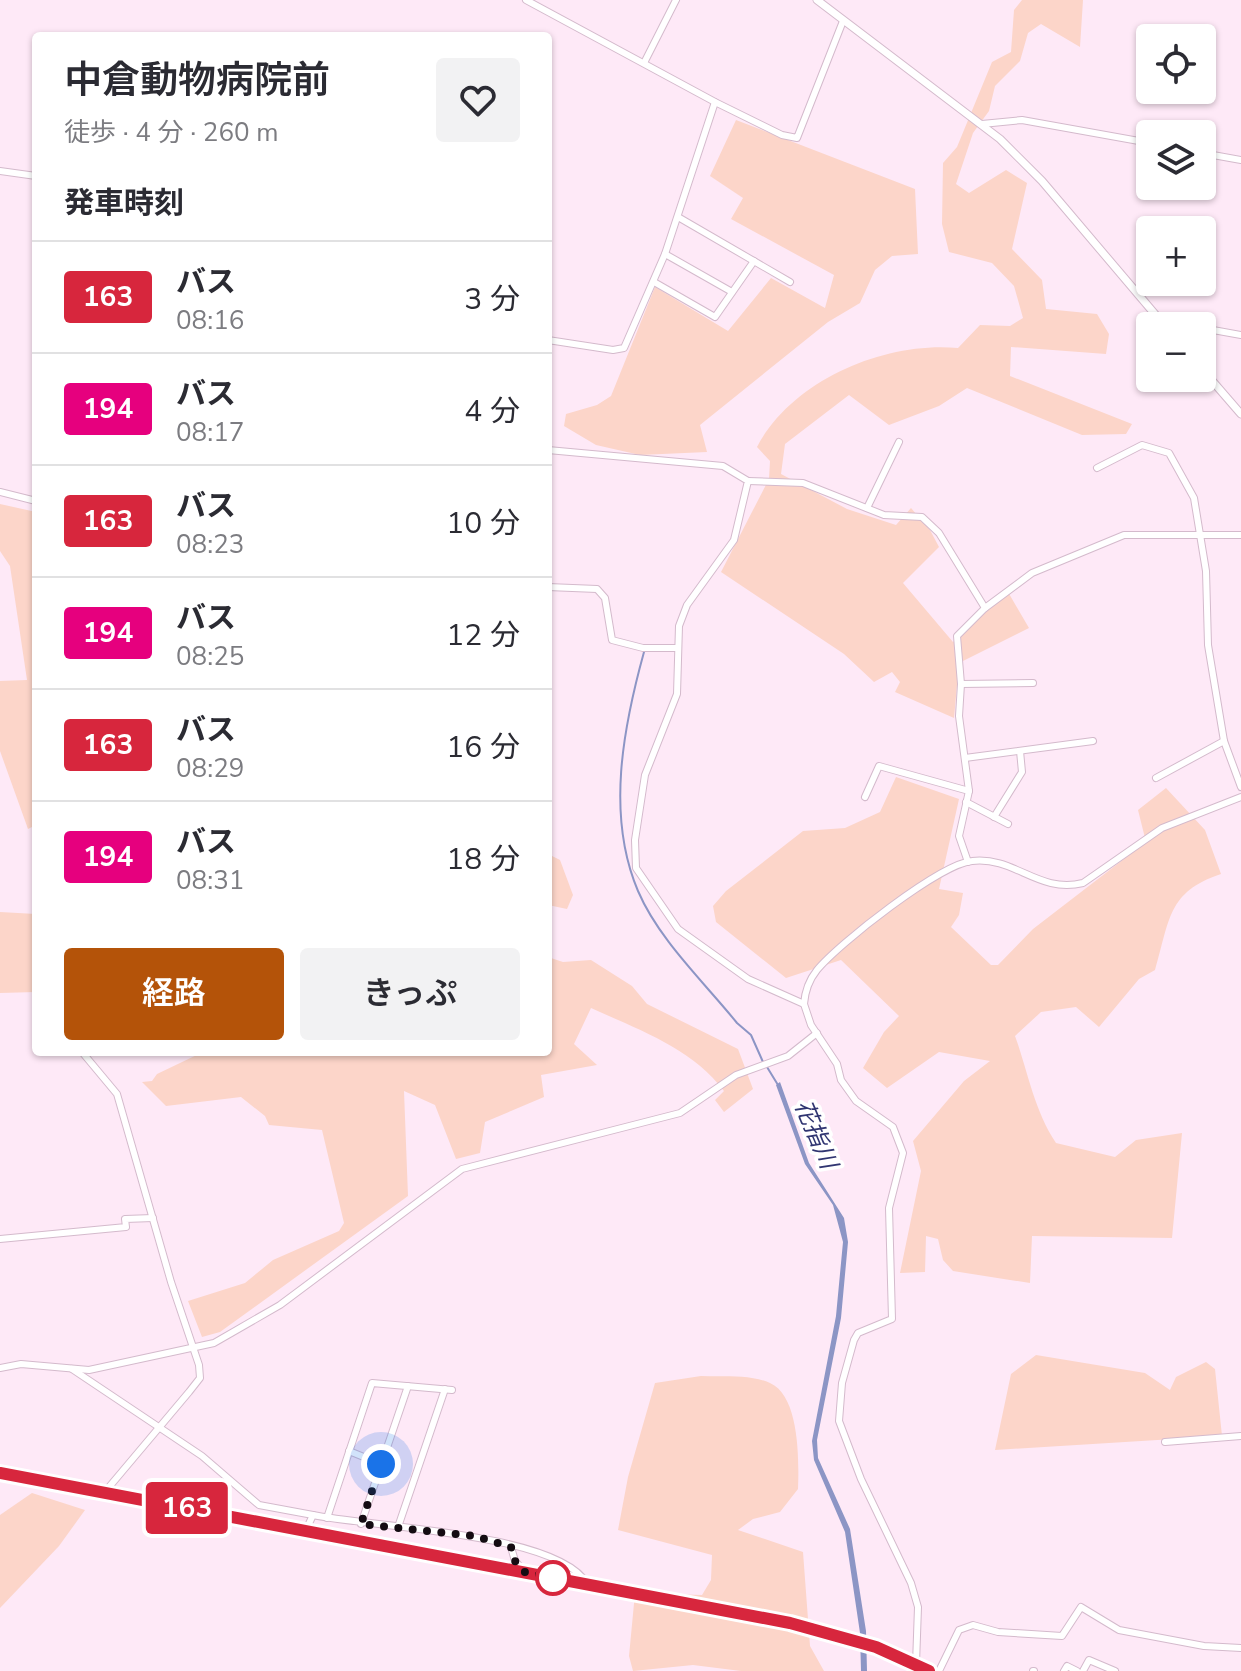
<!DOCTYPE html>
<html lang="ja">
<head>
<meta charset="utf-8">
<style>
  :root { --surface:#fff; --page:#f2f2f3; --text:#2b2b33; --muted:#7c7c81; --line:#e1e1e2; --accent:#b45309 }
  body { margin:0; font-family:"Nunito Sans","Noto Sans JP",sans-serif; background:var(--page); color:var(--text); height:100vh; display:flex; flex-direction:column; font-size:30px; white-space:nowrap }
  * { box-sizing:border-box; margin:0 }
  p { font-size:26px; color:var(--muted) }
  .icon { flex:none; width:44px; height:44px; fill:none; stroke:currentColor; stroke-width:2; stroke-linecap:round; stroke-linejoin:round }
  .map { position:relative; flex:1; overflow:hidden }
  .details { position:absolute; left:32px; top:32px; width:520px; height:1024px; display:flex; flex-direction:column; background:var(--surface); border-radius:8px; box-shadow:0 2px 6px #0004 }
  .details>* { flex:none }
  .badge { padding:0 16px; border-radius:6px; font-size:28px; line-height:52px }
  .fabs { position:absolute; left:1136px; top:24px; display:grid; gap:16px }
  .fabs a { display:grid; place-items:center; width:80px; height:80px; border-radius:8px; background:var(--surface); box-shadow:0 2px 6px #0004; font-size:40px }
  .you { position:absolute; width:40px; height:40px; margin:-20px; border:6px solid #fff; border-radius:50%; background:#1a73e8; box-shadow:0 0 0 12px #1a73e833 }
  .map>.badge { position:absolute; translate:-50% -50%; box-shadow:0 0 0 4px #fff }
  h2 { padding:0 32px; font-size:30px; line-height:72px }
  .round { display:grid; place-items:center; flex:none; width:84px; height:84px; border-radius:8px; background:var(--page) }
  .overview { display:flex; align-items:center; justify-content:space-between; height:136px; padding:0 32px }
  h1 { font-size:38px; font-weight:600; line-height:60px }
  .primary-button { display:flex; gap:16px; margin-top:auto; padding:16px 32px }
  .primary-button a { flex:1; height:92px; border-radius:8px; background:var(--accent); color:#fff; font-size:32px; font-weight:600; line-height:92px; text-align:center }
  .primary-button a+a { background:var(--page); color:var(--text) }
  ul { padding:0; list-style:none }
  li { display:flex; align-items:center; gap:24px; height:112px; padding:0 32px; border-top:2px solid var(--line) }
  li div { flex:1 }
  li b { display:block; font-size:30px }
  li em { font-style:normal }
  li .badge { min-width:88px; font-weight:700; text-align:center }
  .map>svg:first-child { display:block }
  .green { fill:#fcd5c9 }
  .water { fill:#8c95c5 }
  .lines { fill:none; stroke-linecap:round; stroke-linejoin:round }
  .stream { stroke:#8c95c5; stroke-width:2 }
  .minor-casing { stroke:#d4bacc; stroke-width:8 }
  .tertiary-casing { stroke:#d4bacc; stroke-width:9 }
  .minor { stroke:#fff; stroke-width:6 }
  .tertiary { stroke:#fff; stroke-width:7 }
  .line-casing { stroke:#fff; stroke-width:18 }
  .line { stroke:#d7263d; stroke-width:12 }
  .walk { stroke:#140c12; stroke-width:8; stroke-dasharray:0 14.4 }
  .stop-dot { fill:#fff; stroke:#d7263d; stroke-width:4 }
  .labels { text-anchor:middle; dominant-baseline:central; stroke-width:7; stroke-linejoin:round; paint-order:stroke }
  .water-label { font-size:24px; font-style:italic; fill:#303571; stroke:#fff }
</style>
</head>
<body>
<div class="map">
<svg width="1241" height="1671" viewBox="0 0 1241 1671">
  <rect width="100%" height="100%" fill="#fee9f7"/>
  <g class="green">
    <path d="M1022,0H1083L1080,47L1041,24L1028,33L1020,61L995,86L989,111L973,133L956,184L969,193L1006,170L1027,183L1012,249L1042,280L1046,309L1097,314L1109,334L1106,354L1011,347L1010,376L1132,424L1126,434L1082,435L967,388L939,406L889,425L849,395L785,444L781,474L847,509L896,525L911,508L930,530L939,547L903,583L953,642L1008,592L1029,628L959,663L954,718L895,692L900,682L892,672L874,682L844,654L721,572L769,479L770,461L757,447C792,380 885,341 958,348L980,325L1010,326L1023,318L1014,286L992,263L949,252L942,224L943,163L957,147L992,62L1011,52L1014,10Z"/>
    <path d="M736,120L915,189L918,254L892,256L875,270L860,303L828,322L700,425L707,452L640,455L596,445L564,426L566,414L597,405L611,396L655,287L728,331L771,278L825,308L834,275L731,219L743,198L710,176Z"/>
    <path d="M0,504L36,512V825L28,829L0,751V681L27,680L10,566L0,551Z"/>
    <path d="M896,777L959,799L939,889L963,893L959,915L951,927L991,965H998L1033,929L1146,842L1138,810L1166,788L1205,830L1221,874C1167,892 1170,920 1155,970L1139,979L1099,1027L1076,1007L1041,1012L1015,1036C1028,1072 1034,1110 1056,1143L1115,1157L1136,1140L1182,1133L1172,1238L1032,1236L1030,1283L953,1271L943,1260L938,1239L926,1236L925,1272L900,1273L921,1171L913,1141L964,1081L990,1061L939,1052L887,1088L863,1068L884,1032L899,1016L841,960L786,978L716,922L713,906L726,891L803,831L845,828L880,812Z"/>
    <path d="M548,854L560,860L573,895L567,909L548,905Z"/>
    <path d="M0,912L36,914V992L0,993Z"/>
    <path d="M548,957L563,962L591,960L632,986L647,1004L738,1049L753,1089L724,1112L715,1100L724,1091C692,1048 639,1030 591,1008L574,1044L597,1065L541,1075L544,1097L485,1122L480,1153L456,1159L435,1105L404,1091L408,1196L220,1332L202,1337L188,1301L245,1283L273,1260L339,1231L344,1223L322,1130L269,1125L265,1116L241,1097L166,1106L142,1082L152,1081L157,1074L203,1052H548Z"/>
    <path d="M1036,1355L1145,1373L1170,1390L1176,1377L1206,1362L1215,1369L1222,1436L995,1450L1011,1374Z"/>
    <path d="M701,1376C723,1377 750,1374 770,1383C800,1396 799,1462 798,1489L780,1512L753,1519L738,1530L803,1552L810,1646L824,1671H741L693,1665L633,1671L629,1656L635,1593L702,1595L711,1580L712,1555L618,1530L628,1477L655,1383Z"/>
    <path d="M32,1493L85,1510L59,1546L0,1608V1515Z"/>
  </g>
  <path class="water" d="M780,1082L809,1163L844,1218L848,1242L841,1318L817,1440L818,1458L850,1529L866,1631L867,1671H861L860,1633L845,1532L814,1460L812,1441L836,1316L843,1242L833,1205L805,1164L776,1085Z"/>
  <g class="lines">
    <g class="stream">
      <path d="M644,652C623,728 606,816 638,891C659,940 704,982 737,1023L751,1035L763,1062"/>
      <path d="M767,1067L778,1085"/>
    </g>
    <g class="minor-casing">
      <g id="minor">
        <path d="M526,0L715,102L782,135L797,138L843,21"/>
        <path d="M644,63L676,0"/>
        <path d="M982,124L1022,120L1150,143"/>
        <path d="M1202,153L1241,160"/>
        <path d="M0,171L36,176"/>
        <path d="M678,217L790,282"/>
        <path d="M665,254L732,292"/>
        <path d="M654,282L715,317L754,261"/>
        <path d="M1162,322L1186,326"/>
        <path d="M1202,328L1241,335"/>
        <path d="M548,340L613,350L624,348L665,254L715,102"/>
        <path d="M548,450L723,466L748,481L734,540L687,605L679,626L677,694L645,775L635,840L636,868L678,929L748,979L804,1004L811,1025L837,1064L841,1080L856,1101L893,1127L903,1153L889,1208L892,1319L858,1333L854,1340L842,1383L839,1421L861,1479L911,1583L918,1607L916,1664"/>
        <path d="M1097,468L1142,445L1169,453L1194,498L1206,571L1208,645L1224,741L1241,787"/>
        <path d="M748,481L803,483L884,515L922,517L939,533L985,608"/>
        <path d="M0,492L36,501"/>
        <path d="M867,508L899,442"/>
        <path d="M548,587L597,589L605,598L612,640L643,648H676"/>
        <path d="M961,684L1033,683"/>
        <path d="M965,758L1093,741"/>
        <path d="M1156,778L1224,741"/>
        <path d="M969,791L959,716L961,684L957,636L985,608L1032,573L1124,535H1241"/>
        <path d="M865,797L879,766L969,791L959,836L968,862"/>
        <path d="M966,802L1008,824"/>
        <path d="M994,817L1022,772L1020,751"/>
        <path d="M804,1004C805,991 809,980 817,970C838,944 940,864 972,861C1015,856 1038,894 1083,883L1162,828L1241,797"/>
        <path d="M82,1052L117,1094L171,1282L199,1365L200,1378L189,1392L104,1493"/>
        <path d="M0,1239L126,1227L125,1219L153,1218"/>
        <path d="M0,1368L21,1364L89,1370L214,1343L280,1305L462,1169L680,1113L736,1075L788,1056L817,1033"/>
        <path d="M72,1369L202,1456L259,1505L313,1515"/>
        <path d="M1165,1442L1241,1436"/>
        <path d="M349,1451L381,1464"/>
        <path d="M327,1518L372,1383L452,1390"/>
        <path d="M361,1524L408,1386"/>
        <path d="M398,1527L445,1389"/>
        <path d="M306,1530L313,1515C370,1527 560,1533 587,1584"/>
        <path d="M511,1547L515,1561L525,1572"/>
        <path d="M939,1671L959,1630L973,1625L998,1632L1062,1636L1081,1607L1119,1630L1204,1646L1241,1648"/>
        <path d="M1033,1671H1034"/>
        <path d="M1064,1671L1067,1666L1077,1671"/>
        <path d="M1083,1671L1089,1660L1115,1671"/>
      </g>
    </g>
    <g class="tertiary-casing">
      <g id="tertiary">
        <path d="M817,0L1000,139L1042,181L1165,326"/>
        <path d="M1202,369L1241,414"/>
        <path d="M0,1473L790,1623L876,1647L929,1671"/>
      </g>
    </g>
    <use href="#minor" class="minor"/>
    <use href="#tertiary" class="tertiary"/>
  </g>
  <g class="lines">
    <g class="line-casing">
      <path id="line" d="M0,1473L790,1623L876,1647L929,1671"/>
    </g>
    <use href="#line" class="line"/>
    <path class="walk" d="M381,1464L361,1524L475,1536L511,1547L515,1561L525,1572L556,1578H553"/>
  </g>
  <circle class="stop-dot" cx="553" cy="1578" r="16"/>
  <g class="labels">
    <g class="water-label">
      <text transform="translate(816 1134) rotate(67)">花指川</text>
    </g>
  </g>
</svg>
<div class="fabs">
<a><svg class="icon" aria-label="locate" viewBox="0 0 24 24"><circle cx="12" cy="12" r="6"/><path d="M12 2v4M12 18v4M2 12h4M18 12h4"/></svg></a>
<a><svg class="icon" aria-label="layers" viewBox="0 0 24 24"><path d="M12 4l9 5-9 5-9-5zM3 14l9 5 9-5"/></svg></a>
<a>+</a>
<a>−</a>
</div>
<div class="you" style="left:381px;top:1464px"></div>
<b class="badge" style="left:187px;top:1508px;background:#d7263d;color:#fff">163</b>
<section class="details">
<div class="overview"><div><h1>中倉動物病院前</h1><p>徒歩 · 4 分 · 260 m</p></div><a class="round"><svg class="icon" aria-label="heart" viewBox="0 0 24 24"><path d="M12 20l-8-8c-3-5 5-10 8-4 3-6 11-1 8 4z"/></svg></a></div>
<h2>発車時刻</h2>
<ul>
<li><span class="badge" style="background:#d7263d;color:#fff">163</span><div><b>バス</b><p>08:16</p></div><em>3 分</em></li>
<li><span class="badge" style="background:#e6007e;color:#fff">194</span><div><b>バス</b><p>08:17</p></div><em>4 分</em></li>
<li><span class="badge" style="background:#d7263d;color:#fff">163</span><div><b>バス</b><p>08:23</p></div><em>10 分</em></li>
<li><span class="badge" style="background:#e6007e;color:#fff">194</span><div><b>バス</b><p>08:25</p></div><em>12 分</em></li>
<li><span class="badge" style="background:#d7263d;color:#fff">163</span><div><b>バス</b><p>08:29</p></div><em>16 分</em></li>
<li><span class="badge" style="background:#e6007e;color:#fff">194</span><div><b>バス</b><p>08:31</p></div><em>18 分</em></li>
</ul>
<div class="primary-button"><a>経路</a><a>きっぷ</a></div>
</section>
</div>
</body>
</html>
